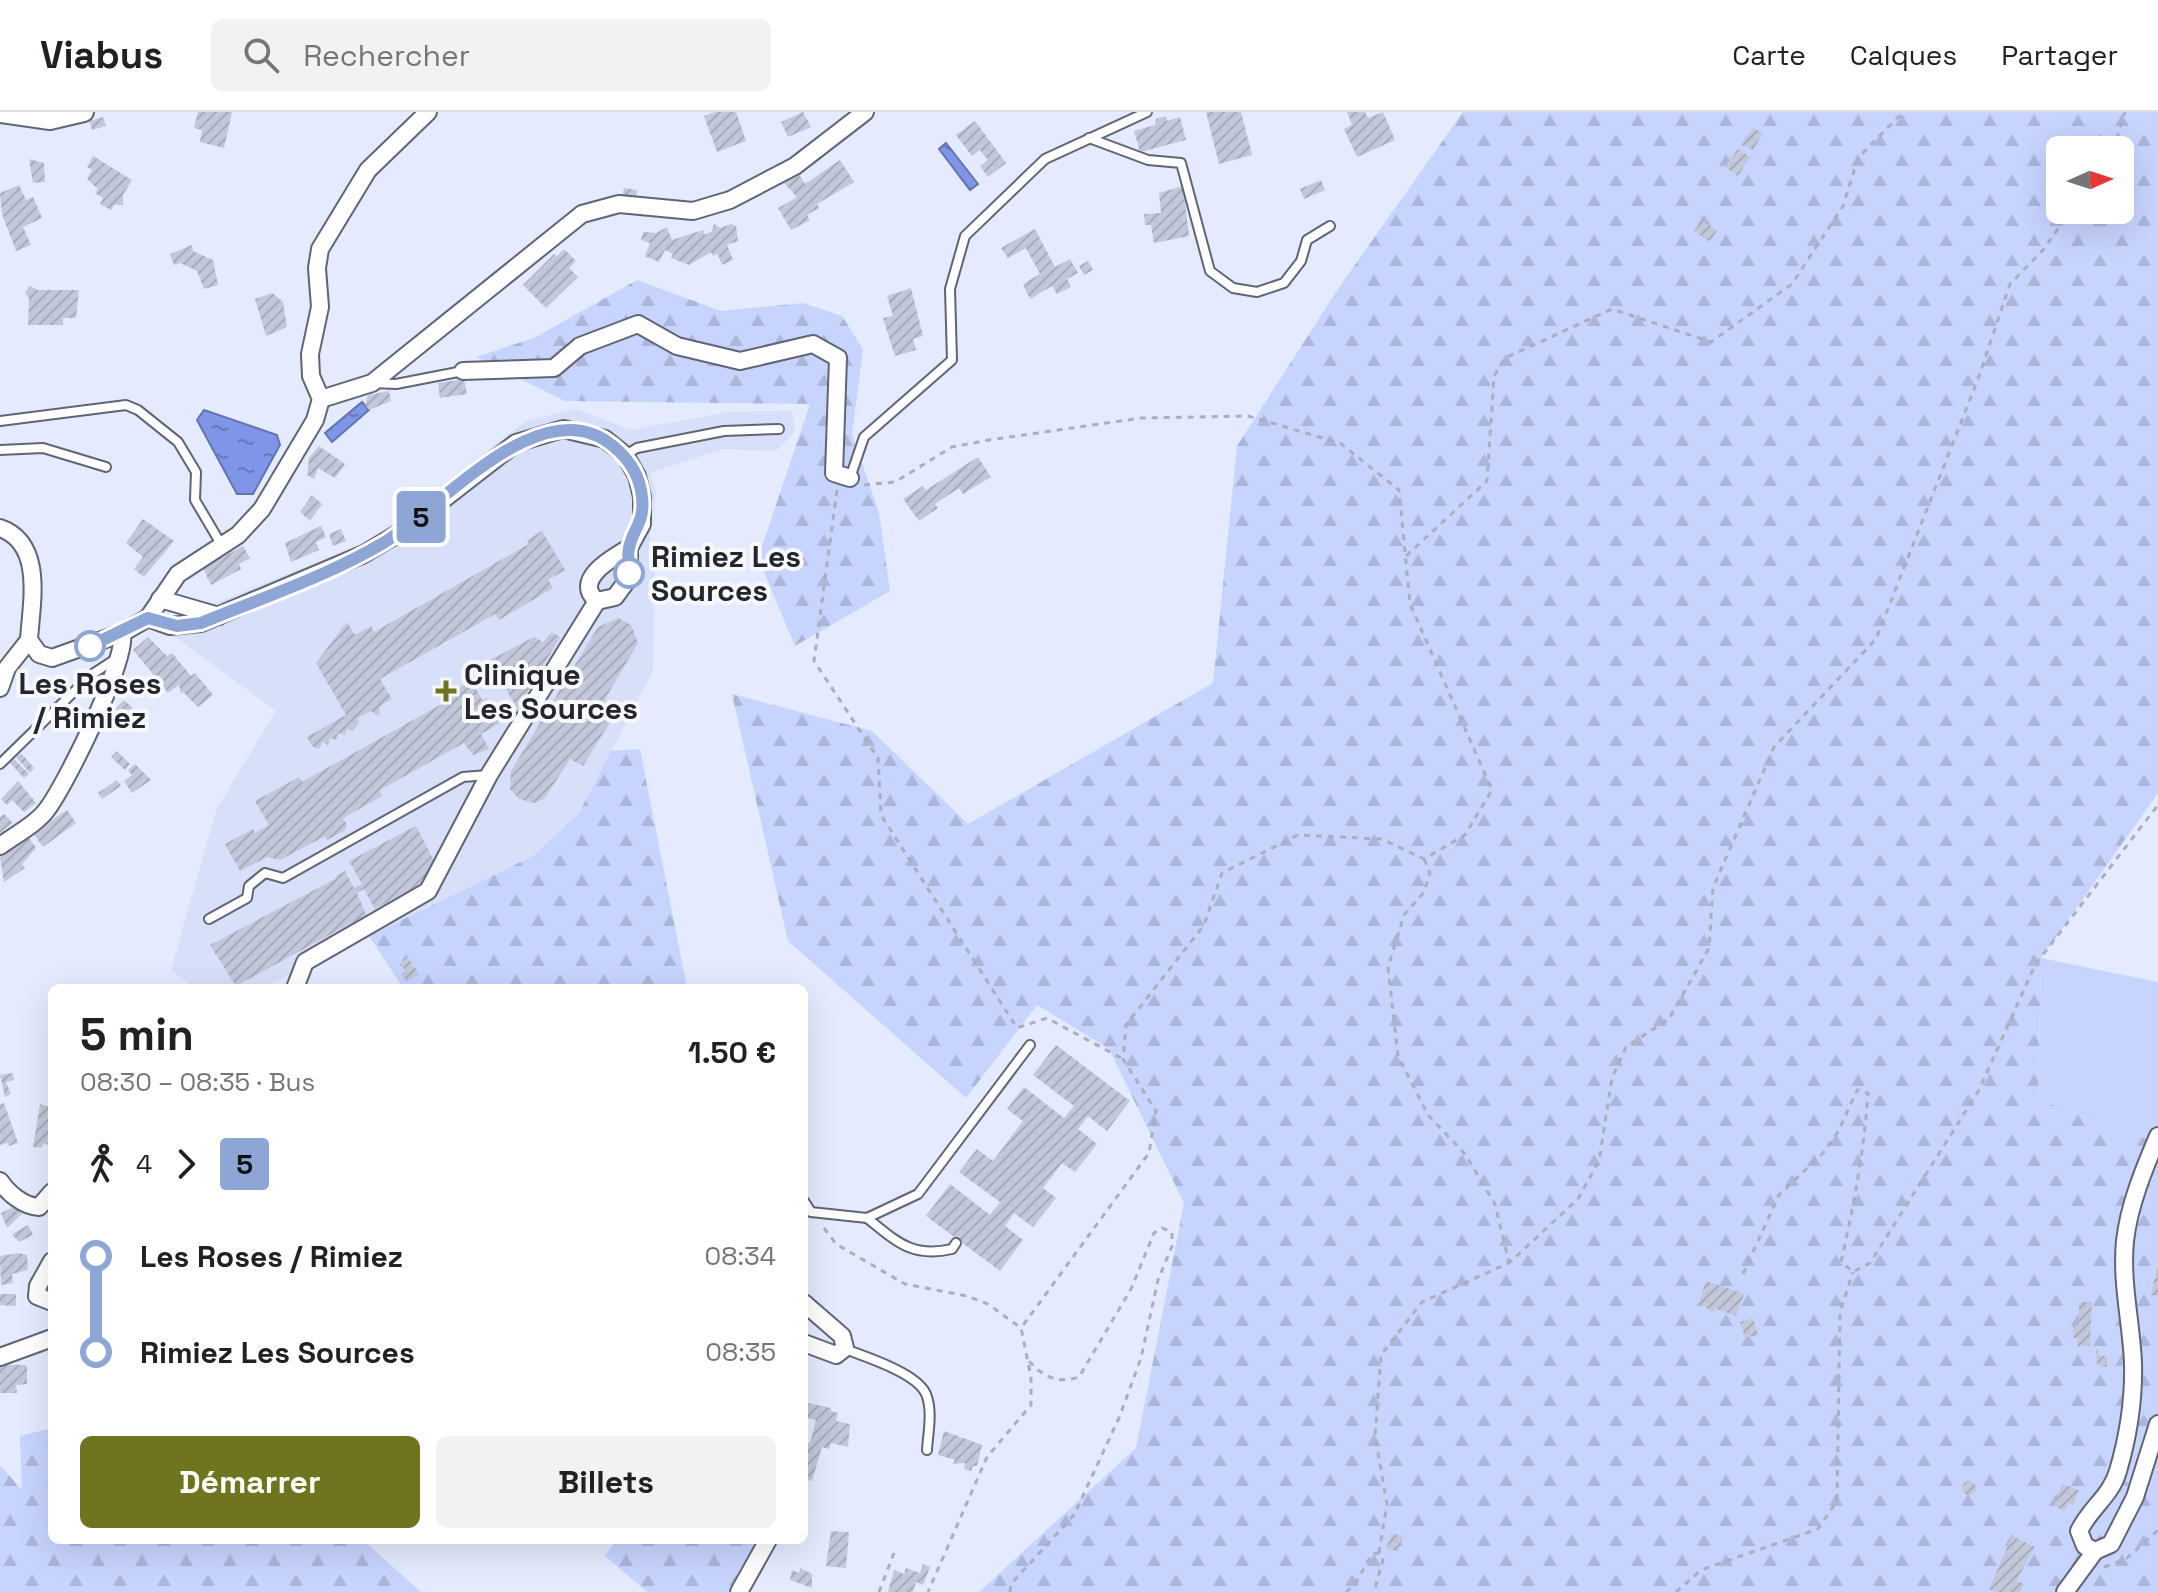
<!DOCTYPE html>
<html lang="fr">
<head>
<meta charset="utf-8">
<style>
  :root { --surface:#fff; --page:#f2f2f2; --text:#202124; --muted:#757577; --line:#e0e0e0; --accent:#6e751e }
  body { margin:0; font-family:"Space Grotesk",sans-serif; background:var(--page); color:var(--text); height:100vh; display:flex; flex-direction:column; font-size:30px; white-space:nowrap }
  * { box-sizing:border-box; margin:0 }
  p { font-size:26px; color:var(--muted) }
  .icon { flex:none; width:44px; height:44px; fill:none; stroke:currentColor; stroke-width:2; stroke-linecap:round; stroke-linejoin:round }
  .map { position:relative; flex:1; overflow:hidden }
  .details { position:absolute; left:48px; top:872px; width:760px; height:560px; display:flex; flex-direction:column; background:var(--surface); border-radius:12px; box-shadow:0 8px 32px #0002 }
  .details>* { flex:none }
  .badge { padding:0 16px; border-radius:6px; font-size:28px; line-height:52px }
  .needle { width:52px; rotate:87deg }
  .tools { position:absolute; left:2046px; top:24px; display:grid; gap:16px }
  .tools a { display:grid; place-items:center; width:88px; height:88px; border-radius:12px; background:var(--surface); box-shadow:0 8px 32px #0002; font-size:40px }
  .map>.badge { position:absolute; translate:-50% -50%; box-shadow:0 0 0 4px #fff }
  .legs { display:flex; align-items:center; gap:12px; height:88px; padding:0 32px; font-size:26px }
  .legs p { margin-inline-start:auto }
  .headline { display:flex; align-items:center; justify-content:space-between; height:136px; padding:0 32px }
  h1 { font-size:44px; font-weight:700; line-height:60px }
  .button { display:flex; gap:16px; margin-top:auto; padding:16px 32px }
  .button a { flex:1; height:92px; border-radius:12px; background:var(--accent); color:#fff; font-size:32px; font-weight:700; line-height:92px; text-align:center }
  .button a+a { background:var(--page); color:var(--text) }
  ul { padding:0 32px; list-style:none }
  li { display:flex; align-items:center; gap:28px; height:96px; font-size:30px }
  li i { display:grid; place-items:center; width:12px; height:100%; margin:0 10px; background:currentColor }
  li i::after { content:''; width:20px; height:20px; margin:-10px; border:6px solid; border-radius:50%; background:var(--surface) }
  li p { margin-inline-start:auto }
  li:first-child i { background:linear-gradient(#0000 50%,currentColor 0) }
  li:last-child i { background:linear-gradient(currentColor 50%,#0000 0) }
  header { display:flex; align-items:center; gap:48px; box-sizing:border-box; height:112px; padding:0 40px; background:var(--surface); border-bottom:2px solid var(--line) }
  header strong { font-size:38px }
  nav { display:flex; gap:44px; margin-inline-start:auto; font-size:28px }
  .search { width:560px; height:72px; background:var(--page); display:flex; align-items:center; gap:20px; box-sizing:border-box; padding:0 28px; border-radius:12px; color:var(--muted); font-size:30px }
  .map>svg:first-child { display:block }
  .built { fill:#d7dff9 }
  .green { fill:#c7d4fe }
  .forest { fill:url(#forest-firs); fill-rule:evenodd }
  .water { fill:url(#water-ripples); stroke:#6374b0; stroke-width:2 }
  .building { fill:url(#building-hatch) }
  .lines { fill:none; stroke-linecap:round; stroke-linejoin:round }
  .service-casing { stroke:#606575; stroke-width:12 }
  .minor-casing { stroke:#606575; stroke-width:20 }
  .tertiary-casing { stroke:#606575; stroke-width:22 }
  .path { stroke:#a9afbe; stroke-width:3; stroke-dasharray:6 6; stroke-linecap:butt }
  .service { stroke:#fff; stroke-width:8 }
  .minor { stroke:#fff; stroke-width:16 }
  .tertiary { stroke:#fff; stroke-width:18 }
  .line-1-casing { stroke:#fff; stroke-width:18 }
  .line-1 { stroke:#8da6d6; stroke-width:12 }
  .stop-1-dot { fill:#fff; stroke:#8da6d6; stroke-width:4 }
  .poi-dot { fill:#6e751e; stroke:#f7f8fc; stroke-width:3 }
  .labels { text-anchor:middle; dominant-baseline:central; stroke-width:8; stroke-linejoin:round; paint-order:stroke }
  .stop-label { font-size:30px; font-weight:bold; fill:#23262d; stroke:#f7f8fc; text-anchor:start }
  .poi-label { font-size:30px; font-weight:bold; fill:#23262d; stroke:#f7f8fc; text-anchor:start }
</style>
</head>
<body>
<header>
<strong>Viabus</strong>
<div class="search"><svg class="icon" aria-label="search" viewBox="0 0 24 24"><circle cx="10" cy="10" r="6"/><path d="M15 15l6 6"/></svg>Rechercher</div>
<nav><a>Carte</a><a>Calques</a><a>Partager</a></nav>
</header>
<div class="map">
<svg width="2158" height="1480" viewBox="0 0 2158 1480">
  <defs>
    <pattern id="forest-firs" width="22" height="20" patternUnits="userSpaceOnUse" patternTransform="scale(2)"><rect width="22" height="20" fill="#c7d4fe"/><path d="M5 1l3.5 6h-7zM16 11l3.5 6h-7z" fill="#abb6da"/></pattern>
    <pattern id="water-ripples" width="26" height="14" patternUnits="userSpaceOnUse" patternTransform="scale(2)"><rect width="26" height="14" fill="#7e95e8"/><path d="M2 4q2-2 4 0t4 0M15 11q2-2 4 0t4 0" fill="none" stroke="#6779bc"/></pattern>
    <pattern id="building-hatch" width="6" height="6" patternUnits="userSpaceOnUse" patternTransform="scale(2)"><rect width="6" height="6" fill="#c2c8da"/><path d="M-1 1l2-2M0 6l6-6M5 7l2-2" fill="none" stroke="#a6acbb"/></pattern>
  </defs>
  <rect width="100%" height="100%" fill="#e4ebfe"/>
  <path class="built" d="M576,297L631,318L728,300L792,299L795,320L776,339L723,337L650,361L656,380L649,431L655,461L653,559L579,701L533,744L262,876H195L171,858L217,696L276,599L174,524L187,489L208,494L368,430L526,309Z"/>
  <path class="green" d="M2041,846L2158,870V1031L2038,988Z"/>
  <g class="forest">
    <path d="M1463,0H2158V681L2041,846L2038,988L2158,1031V1480H979L1136,1336L1184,1091L1109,937L1037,893L966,986L788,829L732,582L872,619L968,712L1213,571L1237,334L1340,174ZM2060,38H2120V98H2060Z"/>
    <path d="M637,168L721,199L803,191L842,204L863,237L852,322L879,401L890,479L795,534L758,446L810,292L565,289L476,245L534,226Z"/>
    <path d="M640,637L687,876H403L369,824L533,744L579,701L611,639Z"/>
    <path d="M52,1316V1428H363L421,1480H0V1353L22,1378L20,1324Z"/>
    <path d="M616,1428H765V1430L728,1480H647L605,1444Z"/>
  </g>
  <g class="water">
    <path d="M946,31L978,72L970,78L939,37Z"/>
    <path d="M362,290L369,298L332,330L325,321Z"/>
    <path d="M204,298L277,323L280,333L253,382H237L197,308Z"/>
  </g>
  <g class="building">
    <path d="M198,0H232L224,36L200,30L202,18L194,16Z"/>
    <path d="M715,0H736L746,29L717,40L704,4Z"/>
    <path d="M803,0L811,15L788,25L781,10Z"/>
    <path d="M1206,0H1241L1252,43L1219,52Z"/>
    <path d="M1347,0H1365L1368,6L1383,0L1395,28L1357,45L1344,17L1352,13Z"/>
    <path d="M1166,4L1167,9L1180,5L1186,28L1140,40L1134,19L1155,13L1156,7Z"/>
    <path d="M103,5L106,14L92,18L90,9Z"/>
    <path d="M975,9L1006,51L988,65L980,54L988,48L980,38L972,44L956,23Z"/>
    <path d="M1753,16L1763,21L1753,38L1742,32Z"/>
    <path d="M1738,37L1750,45L1738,64L1725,55Z"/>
    <path d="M93,44L132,68L123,83V93H114L111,98L100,92L103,86L95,81L98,77L87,67L92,58L87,55Z"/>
    <path d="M29,47L44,51L45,70L33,71Z"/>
    <path d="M840,48L854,70L817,92L819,96L807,103L810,108L791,118L778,96L797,85L783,70L797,59L805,72Z"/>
    <path d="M1321,68L1325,78L1304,87L1300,77Z"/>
    <path d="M19,73L26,88L33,85L42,106L23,115L31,133L16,139L2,102L0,81Z"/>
    <path d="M1183,74L1189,124L1154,131L1151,113H1145L1144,102L1161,101L1159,81Z"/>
    <path d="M624,76L637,78L636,88L622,86Z"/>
    <path d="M1702,108L1717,119L1710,130L1694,119Z"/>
    <path d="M714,112L720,116L731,112L736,114L738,129L727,133L733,148L722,153L718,142L713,144L711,140L689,153L671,146L673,142L665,138L659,150L645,144L650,131L641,128L643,120L656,121L667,115L672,128L703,118L705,123L712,119Z"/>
    <path d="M1035,117L1055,155L1070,147L1078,161L1067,167L1071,175L1057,182L1052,174L1030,187L1023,172L1040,162L1026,136L1008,146L1001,136Z"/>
    <path d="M192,133L193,139L213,148L218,173L204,177L197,159L180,151L174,153L170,142Z"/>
    <path d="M564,137L576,149L569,156L578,165L546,196L523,173L554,142L557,144Z"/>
    <path d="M1088,149L1093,158L1084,163L1079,154Z"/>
    <path d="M30,174L38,178H79L76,206H63V213H28L29,187L25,181Z"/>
    <path d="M911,176L923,224L913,227L916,238L895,244L883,206L893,204L887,184Z"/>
    <path d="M272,181L283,190L287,215L266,224L255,187Z"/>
    <path d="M464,267L467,282L440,286L438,271Z"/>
    <path d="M389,279L391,289L369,298L365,293L368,283Z"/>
    <path d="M319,334L345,352L335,366L318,356L314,367L307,363L309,346Z"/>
    <path d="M978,345L991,365L963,382L959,376L935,392L938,396L919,409L903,387L923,374L926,378Z"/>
    <path d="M312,383L322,392L310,409L300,400Z"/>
    <path d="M143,407L174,429L144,465L134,457L143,445L126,431Z"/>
    <path d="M321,414L326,425L316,430L319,438L291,450L285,431Z"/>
    <path d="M341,417L346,429L333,434L329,422Z"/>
    <path d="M542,419L565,458L548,468L553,476L499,508L495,502L380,567L392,587L380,594L379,604L371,599L357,606L359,611L352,619L347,617L345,623L338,621L336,628L330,626L328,633L322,630L319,637L312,634L307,625L346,603L316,551L347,510L355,523L371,514L374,520L529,432L527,428Z"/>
    <path d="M243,434L250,446L239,452L241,457L211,473L203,456Z"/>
    <path d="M618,506L631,513L638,531L604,589L618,597L583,654L570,647L544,687L534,691L519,687L510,677L511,659L598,515Z"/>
    <path d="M552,520L560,525L518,597L488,549L534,525L543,530Z"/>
    <path d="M148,525L167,544L172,541L191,564L195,561L213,583L198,595L183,580L181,582L179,573L168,581L162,573L152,582L143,571L153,562L133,538Z"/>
    <path d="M472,569L482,588L487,586L500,611L481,622L489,637L473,643L464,631L380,678L382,684L343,706L347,713L345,718L327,728L325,724L280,748L267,745L240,759L225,732L253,717L255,721L269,713L255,689L299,665L302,670L458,583L454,577Z"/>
    <path d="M124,588L135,598L125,609L114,598Z"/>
    <path d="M117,639L130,652L125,658L111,645Z"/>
    <path d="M21,641L34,656L30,661L16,645Z"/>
    <path d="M14,647L29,662L24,666L10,651Z"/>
    <path d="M135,652L151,668L132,681L124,669L132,663L128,658Z"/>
    <path d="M117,668L121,674L102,687L98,681Z"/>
    <path d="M18,669L36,691L24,700L12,688L7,693L1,687Z"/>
    <path d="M67,698L76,711L43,735L33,721Z"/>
    <path d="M4,702L13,711L0,721V705Z"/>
    <path d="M416,714L434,749L429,767L375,797L364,777L357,781L366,803L236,874L210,833L337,766L336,764L345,759L354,776L362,772L349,749Z"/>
    <path d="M28,724L36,736L22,752L25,756L4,770L0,745Z"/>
    <path d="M408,846L419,862L407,870L401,862L405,859L400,851Z"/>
    <path d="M1056,933L1130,989L1107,1019L1088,1004L1078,1017L1097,1032L1075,1060L1062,1051L1043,1076L1056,1086L1033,1115L1014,1101L1005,1114L1023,1128L1000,1159L926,1104L950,1072L990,1103L1000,1090L959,1060L977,1037L993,1049L1023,1009L1007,997L1024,975L1064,1006L1074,994L1033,963Z"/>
    <path d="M13,961L14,968L6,970L11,982L5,985L0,963Z"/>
    <path d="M4,991L18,1031L9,1034L8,1031L0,1033V992Z"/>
    <path d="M40,992L52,995V1033L43,1032L41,1036L33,1035Z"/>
    <path d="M18,1093L22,1102L7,1116L1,1101Z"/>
    <path d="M28,1113L33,1123L19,1130L12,1122Z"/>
    <path d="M18,1141L27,1143L28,1158L12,1162L13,1171L1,1173L0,1144Z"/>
    <path d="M2157,1156H2158V1184L2151,1183Z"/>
    <path d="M1706,1169L1744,1182L1736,1204L1714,1196L1713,1200L1699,1191Z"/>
    <path d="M0,1182H16V1194L0,1193Z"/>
    <path d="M2079,1190H2092L2090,1234H2077V1226H2073V1214L2079,1213Z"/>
    <path d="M1753,1206L1758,1223L1745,1226L1740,1210Z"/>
    <path d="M2096,1237L2100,1244H2107V1255L2097,1254Z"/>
    <path d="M0,1253H27V1272L16,1273L17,1281H0Z"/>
    <path d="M808,1291L831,1296V1299L838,1301L836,1309L850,1312L848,1335L831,1331L829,1337L822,1335L812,1369L804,1367V1330L810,1331L816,1308L805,1306Z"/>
    <path d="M944,1319L982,1333L977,1354H973L971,1359L964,1357L965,1351L953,1352L955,1348L938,1343Z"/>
    <circle cx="1969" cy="1376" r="7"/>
    <path d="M2062,1372L2079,1378L2073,1393L2068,1391L2065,1399L2054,1394Z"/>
    <path d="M831,1419L849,1420L846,1456L826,1454Z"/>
    <path d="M1392,1421L1403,1425L1398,1440L1386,1436Z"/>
    <path d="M2012,1424L2035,1435L2016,1469L2024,1472L2020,1480H1996L1989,1477Z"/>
    <path d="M923,1452L930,1455L923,1473L916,1470L913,1480H888L894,1458L904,1462L906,1456L920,1461Z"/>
    <path d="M800,1456L812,1462V1476L790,1468L792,1458L799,1461Z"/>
  </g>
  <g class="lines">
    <g class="service-casing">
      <g id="service">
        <path d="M1089,26L1148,48L1181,51L1210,159L1233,176L1257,180L1284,171L1301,149L1307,128L1330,114"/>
        <path d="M373,271L396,272L463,259"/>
        <path d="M0,309L126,293L138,298L178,330L196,360L195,388L221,432"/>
        <path d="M0,338L43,336L106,355"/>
        <path d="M626,343L637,336L724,319L779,317"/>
        <path d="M850,366L864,325L952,248L950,177L965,124L1045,47L1147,0"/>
        <path d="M0,652L91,563L117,546"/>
        <path d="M209,807L247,786L249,774L265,761L283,766L463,665L488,663"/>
        <path d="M804,1089L811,1100L867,1106L918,1082L1030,933"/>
        <path d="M867,1106C897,1130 912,1146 952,1137L956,1131"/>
        <path d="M845,1237C866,1245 917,1261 926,1282C933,1299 928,1321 927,1338"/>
      </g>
    </g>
    <g class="minor-casing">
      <g id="minor">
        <path d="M463,259L554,256L580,234L638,212L677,234L740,249L813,232L838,246L834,361L850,366"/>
        <path d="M321,287L372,271L582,102L619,92L693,99L730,88L795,54L865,0"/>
        <path d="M0,416C45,432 31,492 29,528L39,542L52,546L122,521L148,506L178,462L238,423L262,397L315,308L321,287L311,264L310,242L320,195L317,156L320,137L368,58L428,0"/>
        <path d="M160,487L219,504"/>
        <path d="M148,506L170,514L201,511L364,442L404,418L516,331L563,317L605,327L625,343L637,364L642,385V412L629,436V466L615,485L597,489C572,468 612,446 629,436"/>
        <path d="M0,576L7,556L29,528"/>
        <path d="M0,734C15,723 38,711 48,696C67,670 128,547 122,521"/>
        <path d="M295,876L305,850L428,779L489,663L597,489"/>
        <path d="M0,1069C8,1081 23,1094 39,1095L52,1080"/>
        <path d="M52,1149L38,1174L37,1184L52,1190"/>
        <path d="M804,1191L842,1224L845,1236L836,1243L804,1231"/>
        <path d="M0,1245L52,1226"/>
        <path d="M2095,1439L2085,1434L2079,1419C2090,1396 2111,1384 2118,1359C2128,1325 2134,1286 2133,1250C2131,1209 2121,1170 2125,1129C2129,1093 2144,1057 2158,1024"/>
        <path d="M2095,1439L2111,1432L2135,1385L2158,1312"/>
        <path d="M739,1480L768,1428"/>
        <path d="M2065,1480L2095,1439"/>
      </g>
    </g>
    <g class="tertiary-casing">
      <path id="tertiary" d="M0,1L50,8L84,0"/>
    </g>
    <g class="path">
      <path d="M2113,38L2125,0"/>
      <path d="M864,373L895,370L952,335L989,328L1141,306L1248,304L1340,331L1399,378L1410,492L1492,678L1465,723L1424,747L1382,727L1298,723L1222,761L1204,813L1126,913L1123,947L1156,999L1149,1041L1021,1216"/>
      <path d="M837,378L814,549L878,646L881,703L1017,916L1047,906L1123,947"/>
      <path d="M1406,444L1487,369L1494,264L1505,246L1612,197L1711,230L1792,172L1843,94L1858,46L1903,0"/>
      <path d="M1424,747L1430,761L1424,780L1404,803L1388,855L1398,944L1428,1003L1465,1042L1495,1092L1509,1151"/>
      <path d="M824,1116L836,1132L905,1172L967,1184L988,1192L1021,1216L1031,1265V1293L987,1345L928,1480"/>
      <path d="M1743,1162L1779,1083L1823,1041L1838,1020L1857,978L1868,981C1864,1039 1854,1093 1841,1150L1853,1160L1870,1151L1979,978L2035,853L2158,693"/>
      <path d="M1379,1441L1387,1392L1375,1324L1381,1243L1422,1190L1509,1151L1578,1087L1599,1049L1612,966L1626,935L1669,907L1709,836L1713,776L1774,635L1876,527L1978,267L2010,172L2044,137L2071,98"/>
      <path d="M2104,1455L2125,1448L2158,1418"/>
      <path d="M879,1480L894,1441"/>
      <path d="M1010,1480L1011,1472L1074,1403L1119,1306L1141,1246L1158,1168L1172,1134V1120L1162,1116L1154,1121L1131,1177L1079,1265C1057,1272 1043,1265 1028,1248"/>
      <path d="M1346,1480L1355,1472L1372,1442L1379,1441L1383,1448L1374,1480"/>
      <path d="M1676,1480L1701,1458L1818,1417L1837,1389L1840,1200L1853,1160"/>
    </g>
    <use href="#service" class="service"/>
    <use href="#minor" class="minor"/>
    <use href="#tertiary" class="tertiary"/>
  </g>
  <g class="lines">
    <g class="line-1-casing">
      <path id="line-1" d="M90,534L148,506L177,514L201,511C262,486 328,464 385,430C442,394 543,275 613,334C629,347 640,364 642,385C645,411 633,416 629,436C627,444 630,453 629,461"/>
    </g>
    <use href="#line-1" class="line-1"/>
  </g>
  <g class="stop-1-dot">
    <circle cx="629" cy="461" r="14"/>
    <circle cx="90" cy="534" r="14"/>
  </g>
  <path class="poi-dot" d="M442 567h8v8h8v8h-8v8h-8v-8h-8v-8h8z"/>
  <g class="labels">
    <g class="stop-label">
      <text x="651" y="444">Rimiez Les<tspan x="651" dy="34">Sources</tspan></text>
      <text x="90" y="571" text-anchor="middle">Les Roses<tspan x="90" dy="34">/ Rimiez</tspan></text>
    </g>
    <g class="poi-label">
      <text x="464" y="562">Clinique<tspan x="464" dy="34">Les Sources</tspan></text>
    </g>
  </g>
</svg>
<div class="tools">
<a><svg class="needle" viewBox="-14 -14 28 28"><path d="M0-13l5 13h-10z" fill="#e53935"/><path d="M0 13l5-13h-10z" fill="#757577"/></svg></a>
</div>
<b class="badge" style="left:421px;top:405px;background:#8da6d6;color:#111">5</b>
<section class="details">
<div class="headline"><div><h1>5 min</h1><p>08:30 – 08:35 · Bus</p></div><b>1.50 €</b></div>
<div class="legs"><svg class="icon" aria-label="walk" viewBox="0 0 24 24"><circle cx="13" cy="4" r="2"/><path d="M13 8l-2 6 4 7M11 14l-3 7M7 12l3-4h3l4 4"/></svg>4<svg class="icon" aria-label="forward" viewBox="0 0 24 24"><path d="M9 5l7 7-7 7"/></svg><b class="badge" style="background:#8da6d6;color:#111">5</b></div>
<ul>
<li><i style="color:#8da6d6"></i><b>Les Roses / Rimiez</b><p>08:34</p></li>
<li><i style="color:#8da6d6"></i><b>Rimiez Les Sources</b><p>08:35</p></li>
</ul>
<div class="button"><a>Démarrer</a><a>Billets</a></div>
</section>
</div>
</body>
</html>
